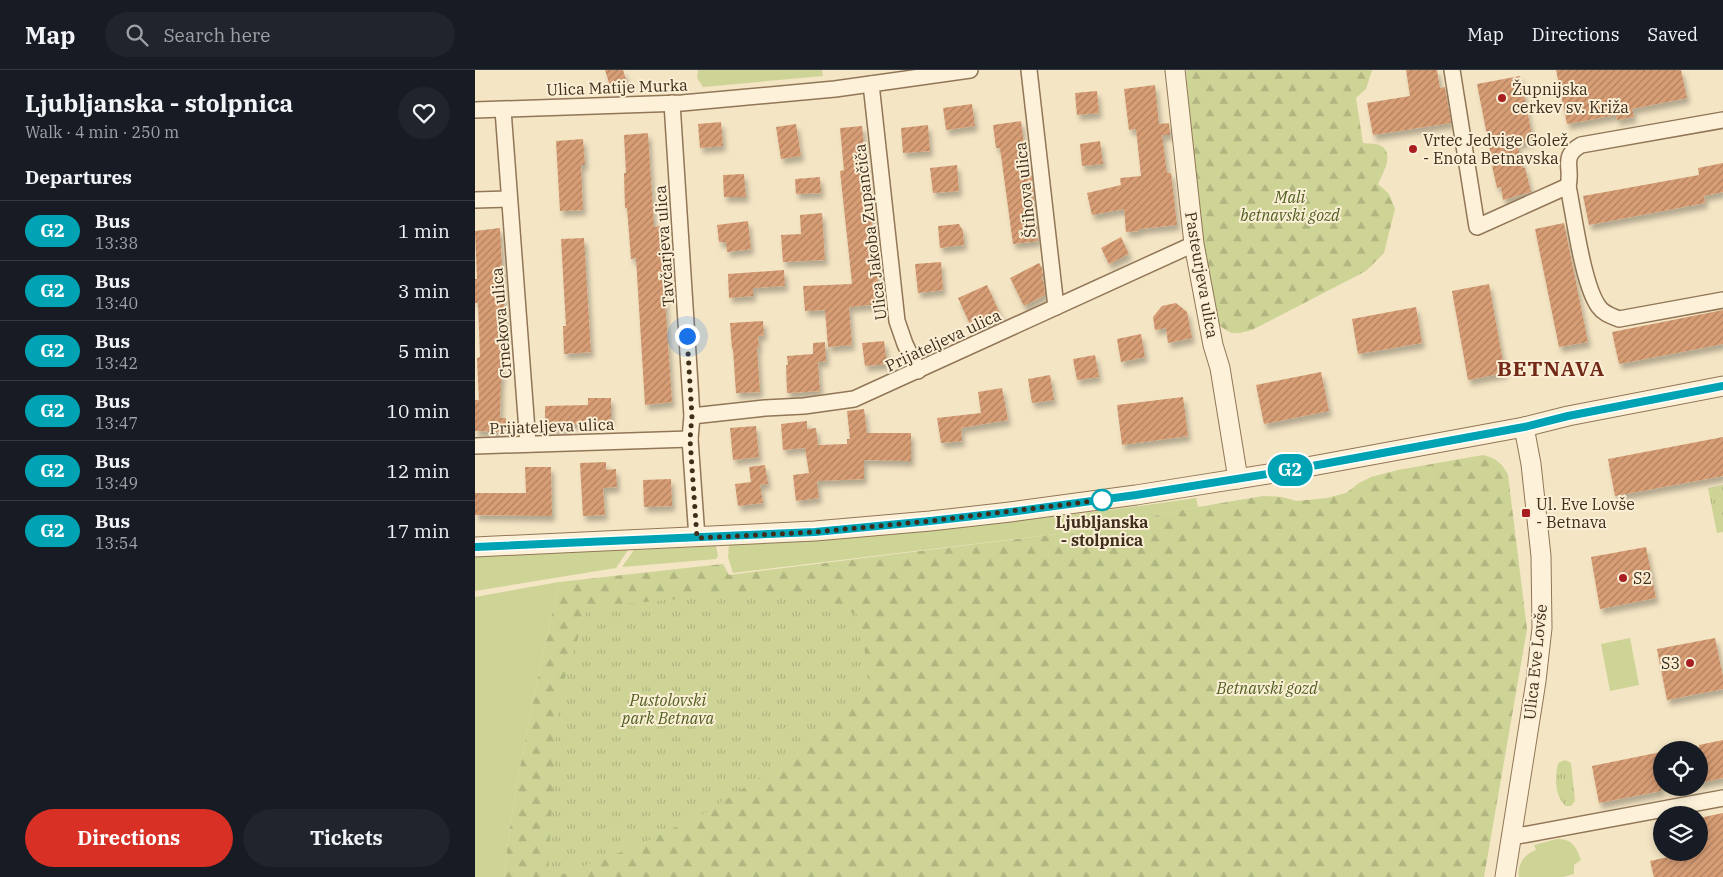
<!DOCTYPE html>
<html lang="en">
<head>
<meta charset="utf-8">
<style>
  :root { --surface:#171b24; --page:#20242c; --text:#f1f3f6; --muted:#9ea1a6; --line:#363941; --accent:#d93025 }
  body { margin:0; font-family:"IBM Plex Serif",serif; background:var(--page); color:var(--text); height:100vh; display:flex; flex-direction:column; font-size:19px; white-space:nowrap }
  * { box-sizing:border-box; margin:0 }
  p { font-size:16px; color:var(--muted) }
  .icon { flex:none; width:28px; height:28px; fill:none; stroke:currentColor; stroke-width:2; stroke-linecap:round; stroke-linejoin:round }
  .map { position:relative; flex:1; overflow:hidden }
  .drawer { display:flex; flex-direction:column; background:var(--surface); width:475px }
  .drawer>* { flex:none }
  .badge { padding:0 10px; border-radius:16px; font-size:18px; line-height:32px }
  .buttons { position:absolute; left:1178px; top:671px; display:grid; gap:10px }
  .buttons a { display:grid; place-items:center; width:55px; height:55px; border-radius:50%; background:var(--surface); box-shadow:0 2px 8px #0003; font-size:25px }
  .you { position:absolute; width:25px; height:25px; margin:-12px; border:4px solid #fff; border-radius:50%; background:#1a73e8; box-shadow:0 0 0 8px #1a73e833 }
  .map>.badge { position:absolute; translate:-50% -50%; box-shadow:0 0 0 2px #fff }
  h2 { padding:0 25px; font-size:19px; line-height:45px }
  .round { display:grid; place-items:center; flex:none; width:52px; height:52px; border-radius:26px; background:var(--page) }
  .headline { display:flex; align-items:center; justify-content:space-between; height:85px; padding:0 25px }
  h1 { font-size:24px; font-weight:700; line-height:38px }
  .cta { display:flex; gap:10px; margin-top:auto; padding:10px 25px }
  .cta a { flex:1; height:58px; border-radius:30px; background:var(--accent); color:#fff; font-size:20px; font-weight:700; line-height:58px; text-align:center }
  .cta a+a { background:var(--page); color:var(--text) }
  ul { padding:0; list-style:none }
  li { display:flex; align-items:center; gap:15px; height:60px; padding:0 25px; border-top:1px solid var(--line) }
  li div { flex:1 }
  li b { display:block; font-size:19px }
  li em { font-style:normal }
  li .badge { min-width:55px; font-weight:700; text-align:center }
  header { display:flex; align-items:center; gap:30px; box-sizing:border-box; height:70px; padding:0 25px; background:var(--surface); border-bottom:1px solid var(--line) }
  header strong { font-size:24px }
  nav { display:flex; gap:28px; margin-inline-start:auto; font-size:18px }
  .search { width:350px; height:45px; background:var(--page); display:flex; align-items:center; gap:12px; box-sizing:border-box; padding:0 18px; border-radius:28px; color:var(--muted); font-size:19px }
  main { display:flex; flex:1; min-height:0 }
  .map>svg:first-child { display:block }
  .grass { fill:#cdd496 }
  .forest { fill:url(#forest-firs) }
  .park { fill:url(#park-tufts) }
  .building { fill:url(#building-hatch); filter:url(#shadow) }
  .lines { fill:none; stroke-linecap:round; stroke-linejoin:round }
  .minor-casing { stroke:#917657; stroke-width:18 }
  .tertiary-casing { stroke:#917657; stroke-width:21 }
  .minor { stroke:#fdf2d9; stroke-width:15 }
  .tertiary { stroke:#fdf2d9; stroke-width:19 }
  .line-casing { stroke:#fff; stroke-width:11 }
  .line { stroke:#00a3b4; stroke-width:8 }
  .walk { stroke:#402e1d; stroke-width:5; stroke-dasharray:0 9 }
  .poi-dot { fill:#a91f21; stroke:#faefd5; stroke-width:2 }
  .stop-dot { fill:#fff; stroke:#00a3b4; stroke-width:2.5 }
  .labels { text-anchor:middle; dominant-baseline:central; stroke-width:4; stroke-linejoin:round; paint-order:stroke }
  .street-label { font-size:16px; fill:#402e1d; stroke:#faefd5 }
  .poi-label { font-size:16px; fill:#402e1d; stroke:#faefd5; text-anchor:start }
  .park-label { font-size:16px; font-style:italic; fill:#505f21; stroke:#faefd5 }
  .stop-label { font-size:16px; font-weight:bold; fill:#402e1d; stroke:#faefd5 }
  .district-label { font-size:21px; font-weight:bold; letter-spacing:1px; fill:#722917; stroke:#faefd5 }
</style>
</head>
<body>
<header>
<strong>Map</strong>
<div class="search"><svg class="icon" aria-label="search" viewBox="0 0 24 24"><circle cx="10" cy="10" r="6"/><path d="M15 15l6 6"/></svg>Search here</div>
<nav><a>Map</a><a>Directions</a><a>Saved</a></nav>
</header>
<main>
<section class="drawer">
<div class="headline"><div><h1>Ljubljanska - stolpnica</h1><p>Walk · 4 min · 250 m</p></div><a class="round"><svg class="icon" aria-label="heart" viewBox="0 0 24 24"><path d="M12 20l-8-8c-3-5 5-10 8-4 3-6 11-1 8 4z"/></svg></a></div>
<h2>Departures</h2>
<ul>
<li><span class="badge" style="background:#00a3b4;color:#fff">G2</span><div><b>Bus</b><p>13:38</p></div><em>1 min</em></li>
<li><span class="badge" style="background:#00a3b4;color:#fff">G2</span><div><b>Bus</b><p>13:40</p></div><em>3 min</em></li>
<li><span class="badge" style="background:#00a3b4;color:#fff">G2</span><div><b>Bus</b><p>13:42</p></div><em>5 min</em></li>
<li><span class="badge" style="background:#00a3b4;color:#fff">G2</span><div><b>Bus</b><p>13:47</p></div><em>10 min</em></li>
<li><span class="badge" style="background:#00a3b4;color:#fff">G2</span><div><b>Bus</b><p>13:49</p></div><em>12 min</em></li>
<li><span class="badge" style="background:#00a3b4;color:#fff">G2</span><div><b>Bus</b><p>13:54</p></div><em>17 min</em></li>
</ul>
<div class="cta"><a>Directions</a><a>Tickets</a></div>
</section>
<div class="map">
<svg width="1248" height="807" viewBox="0 0 1248 807">
  <defs>
    <pattern id="forest-firs" width="22" height="20" patternUnits="userSpaceOnUse" patternTransform="scale(1.25)"><rect width="22" height="20" fill="#cdd496"/><path d="M5 1l3.5 6h-7zM16 11l3.5 6h-7z" fill="#b1b681"/></pattern>
    <pattern id="park-tufts" width="24" height="20" patternUnits="userSpaceOnUse" patternTransform="scale(1.25)"><rect width="24" height="20" fill="#cdd496"/><path d="M3 7l-1-3M5 7V3M7 7l1-3M15 17l-1-3M17 17v-4M19 17l1-3" fill="none" stroke="#b1b681"/></pattern>
    <pattern id="building-hatch" width="6" height="6" patternUnits="userSpaceOnUse" patternTransform="scale(1.25)"><rect width="6" height="6" fill="#d79d75"/><path d="M-1 1l2-2M0 6l6-6M5 7l2-2" fill="none" stroke="#b0805f"/></pattern>
    <filter id="shadow"><feDropShadow dx="3" dy="5.5" stdDeviation="2.5" flood-color="#0004"/></filter>
  </defs>
  <rect width="100%" height="100%" fill="#f4e5c4"/>
  <g class="grass">
    <path d="M223,0H347L348,6L228,17L222,8Z"/>
    <path d="M721,428L723,437L597,462L258,503L253,487L254,475C410,464 566,451 721,428Z"/>
    <path d="M241,476L243,486L241,489L147,497L159,480Z"/>
    <path d="M153,480L141,498L0,521V485Z"/>
    <path d="M84,512C63,610 39,707 29,807H0V527Z"/>
    <path d="M1155,568L1164,615L1135,621L1126,574Z"/>
    <path d="M1082,769C1097,769 1101,776 1106,790L1099,795V804L1088,807H1044C1042,795 1049,784 1061,780L1059,775Z"/>
  </g>
  <g class="forest">
    <path d="M712,0H897L891,19L881,28L888,73C893,74 900,73 904,75C921,82 908,103 903,114L914,124L920,139L909,183L891,201L777,260C761,264 757,266 744,255L726,172L711,2Z"/>
    <path d="M1008,385C1021,388 1027,393 1033,405L1052,559L1009,807H29C39,707 63,610 84,512L248,494L254,505L597,462L723,437L788,426L807,427L822,431L852,428L871,423L884,413L896,407L923,400Z"/>
  </g>
  <g class="park">
    <path d="M1248,415V462L1242,463L1233,418Z"/>
    <path d="M331,524L383,545L395,610L314,689L230,743L159,777L80,807H73L83,629L113,537L225,527Z"/>
    <path d="M1090,690L1096,693L1100,731L1096,736H1090C1079,723 1080,709 1083,693Z"/>
  </g>
  <g class="building">
    <path d="M130,0H148L151,10L135,16Z"/>
    <path d="M931,0H962L965,18L970,17L976,53L898,65L892,33L935,26Z"/>
    <path d="M1081,0H1206L1212,28L1157,39L1159,47L1142,50L1141,45L1092,54Z"/>
    <path d="M1045,6L1058,70L1042,74L1048,98H1050L1056,122L1028,130L1026,117L1022,118L1017,96H1018L1002,14Z"/>
    <path d="M680,15L684,54L694,53L695,65H687L692,103H696L702,155L664,159V161L651,162L649,139L617,145L612,123L646,115L645,108L666,106L661,59L654,60L649,19Z"/>
    <path d="M622,21L624,43L602,45L600,23Z"/>
    <path d="M497,34L500,56L471,60L468,38Z"/>
    <path d="M546,51L551,90L554,89L557,107L563,171L538,174L525,78H521L518,55Z"/>
    <path d="M246,52L248,76L225,78L223,54Z"/>
    <path d="M321,54L326,86L306,89L301,57Z"/>
    <path d="M453,55L455,81L428,83L426,58Z"/>
    <path d="M387,56L405,234L374,237L377,275L353,277L350,240L330,241L328,216L376,214L377,213L365,101L369,100L365,58Z"/>
    <path d="M173,63L179,157L185,156L197,332L170,335L161,188L156,189L152,138H150L149,103H151L149,65Z"/>
    <path d="M108,69L110,95H106L108,140L85,141L81,71Z"/>
    <path d="M625,71L628,94L607,96L605,74Z"/>
    <path d="M1248,93V122L1229,126L1230,133L1114,155L1108,126L1224,105L1223,98Z"/>
    <path d="M482,95L484,121L458,123L455,98Z"/>
    <path d="M269,104L271,127H249L248,105Z"/>
    <path d="M345,107L346,123L321,124L320,109Z"/>
    <path d="M347,143L350,190L308,192L306,165L326,164L325,145Z"/>
    <path d="M273,151L276,179L252,182L251,172H244L242,155Z"/>
    <path d="M1089,153L1113,272L1084,277L1060,159Z"/>
    <path d="M484,154L488,161L489,175L465,178L463,156Z"/>
    <path d="M25,158L31,274L25,275L27,310H26L25,348H31L30,362L0,361V330H4L2,288L5,287L3,233H0V209H2L0,161Z"/>
    <path d="M646,167L654,184L634,194L626,178Z"/>
    <path d="M109,168L116,282L89,284L88,256H91L86,169Z"/>
    <path d="M466,192L468,220L443,223L440,194Z"/>
    <path d="M564,193L567,198L568,206L566,207L569,213L570,225L549,236L535,208Z"/>
    <path d="M309,200L310,216L278,218V226L254,228L253,204Z"/>
    <path d="M1014,214L1030,303L993,310L977,221Z"/>
    <path d="M512,215L527,248L498,261L483,228Z"/>
    <path d="M701,233L712,242L717,268L693,273L691,258L680,260L678,247L687,236Z"/>
    <path d="M941,237L947,273L883,284L877,249Z"/>
    <path d="M1248,240V274L1144,294L1137,262Z"/>
    <path d="M288,251L289,265L283,266L284,277L282,278L285,322L261,323L258,279H257L255,253Z"/>
    <path d="M666,264L670,287L646,292L642,269Z"/>
    <path d="M409,271L412,294L390,296L387,273Z"/>
    <path d="M350,272L351,291L343,292L345,321L312,323L311,295H313L312,286L338,284V273Z"/>
    <path d="M620,285L624,307L602,310L598,289Z"/>
    <path d="M846,302L854,341L789,354L781,315Z"/>
    <path d="M575,305L579,330L557,333L553,309Z"/>
    <path d="M527,318L533,350L486,358L487,371L466,373L462,348L506,343L503,322Z"/>
    <path d="M708,327L713,366L647,375L642,335Z"/>
    <path d="M113,328H136V353L93,354V359H70V336L113,335Z"/>
    <path d="M389,339L392,363H436V391L389,390V409L342,411L344,428L321,431L318,405L334,403L330,378L308,380L306,354L332,351V359L341,358L343,375L372,374V369H375L372,341Z"/>
    <path d="M281,356L284,387L258,390L255,358Z"/>
    <path d="M1248,367V406L1140,426L1133,389Z"/>
    <path d="M131,392V400L141,399L142,417L128,418L130,445L108,446L105,393Z"/>
    <path d="M290,395L293,414L285,415L288,433L263,436L260,414L276,412L274,397Z"/>
    <path d="M50,397H76L77,446L0,445V423H51Z"/>
    <path d="M196,409L197,436L169,437L168,410Z"/>
    <path d="M1171,477L1181,528L1125,539L1116,487Z"/>
    <path d="M1240,568L1248,607V619L1192,630L1182,579Z"/>
    <path d="M1248,670V708L1224,713V675Z"/>
    <path d="M1186,682V721L1124,733L1117,696Z"/>
    <path d="M1248,743V807H1179L1175,791L1216,782H1224V748Z"/>
  </g>
  <g class="lines">
    <g class="minor-casing">
      <g id="minor">
        <path d="M554,0L581,237"/>
        <path d="M977,0L1002,157L1093,116C1098,98 1085,87 1106,75L1248,50"/>
        <path d="M396,14L422,251L430,274L443,301"/>
        <path d="M197,33L217,346L215,369L222,468"/>
        <path d="M0,40L207,33L360,19L495,0"/>
        <path d="M28,40L53,374"/>
        <path d="M1093,116C1099,145 1108,216 1124,237C1129,244 1137,246 1144,249L1248,230"/>
        <path d="M0,130L34,129"/>
        <path d="M217,346L290,338L329,336L379,329L719,174"/>
        <path d="M0,376L215,369"/>
        <path d="M1037,767L1248,728"/>
      </g>
    </g>
    <g class="tertiary-casing">
      <g id="tertiary">
        <path d="M700,0L719,174L738,275L745,298L763,409"/>
        <path d="M0,477L340,461L455,451L535,442L661,425L799,403L1049,357L1093,346L1248,316"/>
        <path d="M1030,807L1061,611L1067,558L1066,486L1056,394L1049,357"/>
      </g>
    </g>
    <use href="#minor" class="minor"/>
    <use href="#tertiary" class="tertiary"/>
  </g>
  <g class="lines">
    <g class="line-casing">
      <path id="line" d="M0,477L340,462L455,451L535,442L661,425L799,403L1049,357L1093,346L1248,316"/>
    </g>
    <use href="#line" class="line"/>
    <path class="walk" d="M212,266L217,346L215,369L222,468L340,462L455,451L627,430"/>
  </g>
  <g class="poi-dot">
    <circle cx="1027" cy="28" r="5"/>
    <circle cx="938" cy="79" r="5"/>
    <rect x="1046" y="438" width="10" height="10" rx="2.5"/>
    <circle cx="1148" cy="508" r="5"/>
    <circle cx="1215" cy="593" r="5"/>
  </g>
  <circle class="stop-dot" cx="627" cy="430" r="10"/>
  <g class="labels">
    <g class="street-label">
      <text transform="translate(142 17) rotate(-2)">Ulica Matije Murka</text>
      <text transform="translate(550 120) rotate(-96)">Štihova ulica</text>
      <text transform="translate(395 162) rotate(-97)">Ulica Jakoba Zupančiča</text>
      <text transform="translate(189 176) rotate(-94)">Tavčarjeva ulica</text>
      <text transform="translate(727 205) rotate(80)">Pasteurjeva ulica</text>
      <text transform="translate(26 253) rotate(-95)">Crnekova ulica</text>
      <text transform="translate(468 270) rotate(-25)">Prijateljeva ulica</text>
      <text transform="translate(77 356) rotate(-2)">Prijateljeva ulica</text>
      <text transform="translate(1060 592) rotate(-84)">Ulica Eve Lovše</text>
    </g>
    <g class="poi-label">
      <text x="1037" y="19">Župnijska<tspan x="1037" dy="18">cerkev sv. Križa</tspan></text>
      <text x="948" y="70">Vrtec Jedvige Golež<tspan x="948" dy="18">- Enota Betnavska</tspan></text>
      <text x="1061" y="434">Ul. Eve Lovše<tspan x="1061" dy="18">- Betnava</tspan></text>
      <text x="1158" y="508">S2</text>
      <text x="1205" y="593" text-anchor="end">S3</text>
    </g>
    <g class="park-label">
      <text x="815" y="127">Mali<tspan x="815" dy="18">betnavski gozd</tspan></text>
      <text x="792" y="618">Betnavski gozd</text>
      <text x="193" y="630">Pustolovski<tspan x="193" dy="18">park Betnava</tspan></text>
    </g>
    <g class="stop-label">
      <text x="627" y="452">Ljubljanska<tspan x="627" dy="18">- stolpnica</tspan></text>
    </g>
    <g class="district-label">
      <text x="1076" y="298">BETNAVA</text>
    </g>
  </g>
</svg>
<div class="buttons">
<a><svg class="icon" aria-label="locate" viewBox="0 0 24 24"><circle cx="12" cy="12" r="6"/><path d="M12 2v4M12 18v4M2 12h4M18 12h4"/></svg></a>
<a><svg class="icon" aria-label="layers" viewBox="0 0 24 24"><path d="M12 4l9 5-9 5-9-5zM3 14l9 5 9-5"/></svg></a>
</div>
<div class="you" style="left:212px;top:266px"></div>
<b class="badge" style="left:815px;top:400px;background:#00a3b4;color:#fff">G2</b>
</div>
</main>
</body>
</html>
